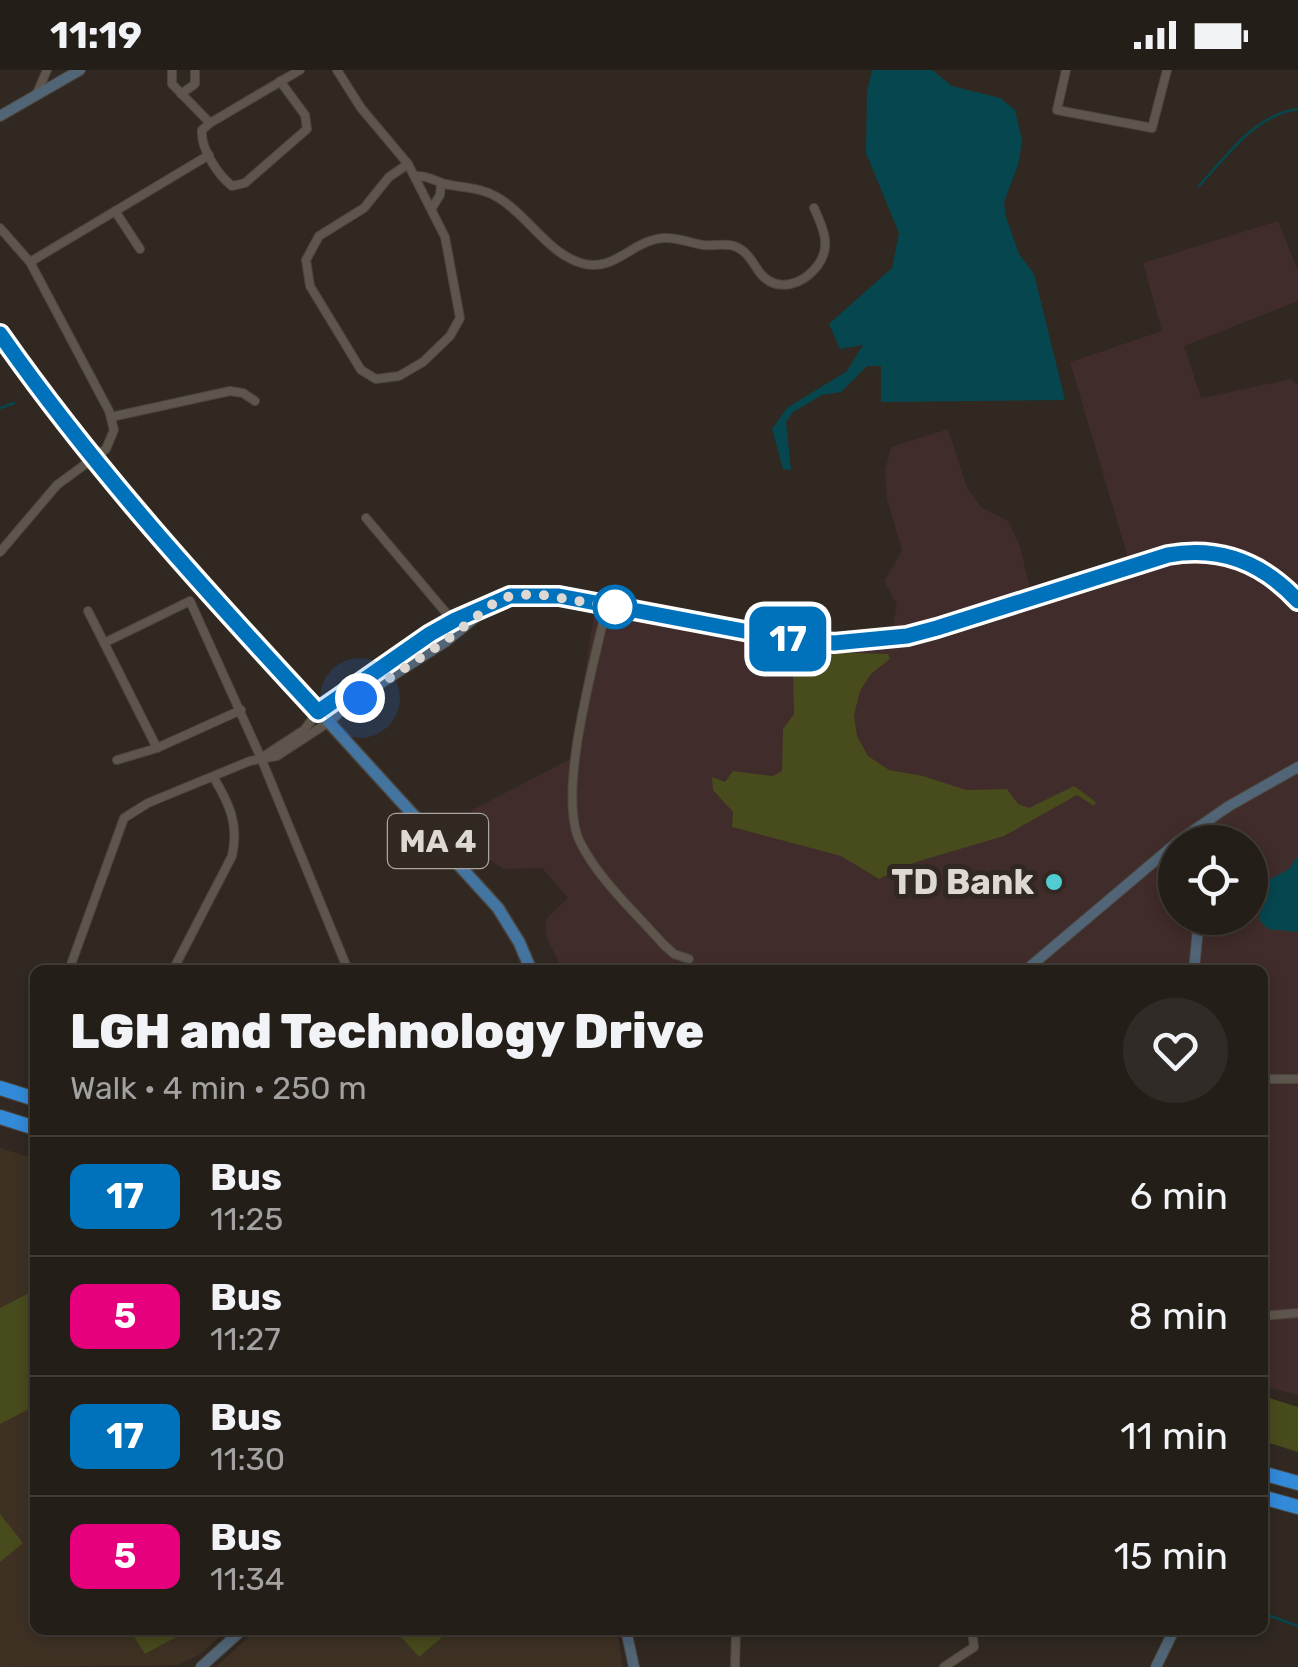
<!DOCTYPE html>
<html lang="en">
<head>
<meta charset="utf-8">
<style>
  :root { --surface:#241e19; --page:#302b26; --text:#f1f3f6; --muted:#a3a2a2; --line:#413c38 }
  body { margin:0; font-family:Rubik,sans-serif; background:var(--page); color:var(--text); height:100vh; display:flex; flex-direction:column; font-size:38px; white-space:nowrap }
  * { box-sizing:border-box; margin:0 }
  p { font-size:32px; color:var(--muted) }
  .icon { flex:none; width:55px; height:55px; fill:none; stroke:currentColor; stroke-width:2; stroke-linecap:round; stroke-linejoin:round }
  .map { position:relative; flex:1; overflow:hidden }
  .details { position:absolute; left:30px; top:895px; width:1238px; height:670px; display:flex; flex-direction:column; background:var(--surface); border-radius:15px; box-shadow:0 5px 15px #0003,0 0 0 2px var(--line) }
  .details>* { flex:none }
  .badge { padding:0 20px; border-radius:15px; font-size:35px; line-height:65px }
  .tools { position:absolute; left:1158px; top:755px; display:grid; gap:20px }
  .tools a { display:grid; place-items:center; width:110px; height:110px; border-radius:50%; background:var(--surface); box-shadow:0 5px 15px #0003,0 0 0 2px var(--line); font-size:50px }
  .you { position:absolute; width:50px; height:50px; margin:-25px; border:8px solid #fff; border-radius:50%; background:#1a73e8; box-shadow:0 0 0 15px #1a73e833 }
  .map>.badge { position:absolute; translate:-50% -50%; box-shadow:0 0 0 5px #fff }
  .round { display:grid; place-items:center; flex:none; width:105px; height:105px; border-radius:52px; background:var(--page) }
  .overview { display:flex; align-items:center; justify-content:space-between; height:170px; padding:0 40px }
  h1 { font-size:48px; font-weight:800; line-height:75px }
  ul { padding:0; list-style:none }
  li { display:flex; align-items:center; gap:30px; height:120px; padding:0 40px; border-top:2px solid var(--line) }
  li div { flex:1 }
  li b { display:block; font-size:38px }
  li em { font-style:normal }
  li .badge { min-width:110px; font-weight:700; text-align:center }
  .status { display:flex; justify-content:space-between; align-items:center; height:70px; padding:0 50px; background:var(--surface); direction:ltr }
  .status svg { height:28px; fill:currentColor }
  .map>svg:first-child { display:block }
  .commercial { fill:#402c2a; fill-rule:evenodd }
  .built { fill:#3e3124 }
  .green { fill:#484b1c }
  .water { fill:#06474f }
  .lines { fill:none; stroke-linecap:round; stroke-linejoin:round }
  .stream { stroke:#06474f; stroke-width:2.5 }
  .street-casing { stroke:#4b453e; stroke-width:10 }
  .secondary-casing { stroke:#4b453e; stroke-width:12 }
  .primary-casing { stroke:#4b453e; stroke-width:14 }
  .highway-casing { stroke:#4b453e; stroke-width:16 }
  .street { stroke:#5e554c; stroke-width:8 }
  .secondary { stroke:#516576; stroke-width:10 }
  .primary { stroke:#4475a0; stroke-width:11 }
  .highway { stroke:#328ad8; stroke-width:14 }
  .line-casing { stroke:#fff; stroke-width:22 }
  .line { stroke:#0072bc; stroke-width:15 }
  .walk { stroke:#ded8d3; stroke-width:10; stroke-dasharray:0 18 }
  .stop-dot { fill:#fff; stroke:#0072bc; stroke-width:5 }
  .poi-dot { fill:#51ccd3; stroke:#302821; stroke-width:4 }
  .labels { text-anchor:middle; dominant-baseline:central; stroke-width:10; stroke-linejoin:round; paint-order:stroke }
  .shield { fill:#302821; stroke:#aaa39e; stroke-width:2.5 }
  .shield-label { font-size:32px; font-weight:bold; fill:#ded8d3 }
  .poi-label { font-size:35px; font-weight:bold; fill:#ded8d3; stroke:#302821; text-anchor:end }
</style>
</head>
<body>
<div class="status"><b>11:19</b><svg viewBox="0 0 49 12"><path d="M0 12V9h3v3zM5 12V6h3v6zM10 12V3h3v9zM15 12V0h3v12zM26 1h20v11H26zM47 4h2v5h-2z"/></svg></div>
<div class="map">
<svg width="1298" height="1597" viewBox="0 0 1298 1597">
  <rect width="100%" height="100%" fill="#302821"/>
  <path class="commercial" d="M1278,151L1298,201V231L1184,276L1201,328L1291,309L1298,316V1325L1263,1316L1262,900H562L547,868L545,854L548,847L568,828L542,798L503,799L476,780L463,757L472,740L572,688L597,524L796,562L892,560L897,535L884,511L902,481L887,429L885,400L891,377L948,359L967,418L981,437L1008,451L1020,476L1030,519L1085,505L1128,488L1070,292L1162,261L1143,193ZM1175,772H1250V848H1175Z"/>
  <g class="built">
    <path d="M0,1078L35,1089V1560H227L199,1585L178,1595L0,1597Z"/>
    <path d="M256,1560H457L463,1566L474,1560H617L623,1597H216Z"/>
  </g>
  <g class="green">
    <path d="M792,581L888,584L890,589L871,604L860,621L854,645L857,666L868,686L889,700L923,706L966,720L1007,719L1018,734L1029,738L1074,716L1096,732L1094,736L1077,725L1004,766L916,792L879,809L841,786L732,757L733,742L713,720L712,707L725,712L733,701L773,706L782,701L783,659L794,644L793,607L785,587Z"/>
    <path d="M35,1220V1336L0,1354V1238Z"/>
    <path d="M1263,1326L1298,1337V1382L1263,1371Z"/>
    <path d="M0,1444L23,1473L0,1492Z"/>
    <path d="M130,1560H189L145,1584Z"/>
    <path d="M395,1560H450L419,1587Z"/>
  </g>
  <g class="water">
    <path d="M872,0H932L952,16L1000,28L1015,40L1022,71L1018,95L1004,132L1006,147L1019,184L1034,204L1065,330L881,332V296H867L841,322L822,325L793,342L786,352L791,400L783,399L772,359L787,338L847,301L863,275L840,279L829,254L892,198L899,163L866,83L867,22Z"/>
    <path d="M1298,785V862L1268,859L1259,850L1265,812L1289,799Z"/>
  </g>
  <g class="lines">
    <g class="stream">
      <path d="M1199,116C1227,86 1254,45 1298,39"/>
      <path d="M0,338L14,333"/>
      <path d="M1262,1543L1298,1556"/>
    </g>
    <g class="street-casing">
      <g id="street">
        <path d="M172,0V14L210,53"/>
        <path d="M337,0L361,38L408,94"/>
        <path d="M1066,0L1057,40L1152,58L1167,0"/>
        <path d="M280,11L305,45L307,59L245,113L232,116C218,105 200,78 202,60L210,53L300,0"/>
        <path d="M37,23L47,0"/>
        <path d="M181,24L195,14V0"/>
        <path d="M408,94L445,167L460,248L450,266L423,292L399,306L376,309L361,300L310,216L306,190L319,166L364,138L389,107Z"/>
        <path d="M417,106C429,106 435,111 445,114C463,118 480,117 497,127C527,144 547,183 581,193C615,204 633,168 666,168C679,168 691,173 703,175C713,176 724,173 734,176C748,181 752,192 760,203C777,224 804,214 818,195C832,176 823,158 814,138"/>
        <path d="M432,138L440,125L441,114"/>
        <path d="M115,141L140,179"/>
        <path d="M0,158L30,192L109,341L114,360L106,379L57,415L0,482"/>
        <path d="M30,192L209,85"/>
        <path d="M111,347L230,321L243,323L255,331"/>
        <path d="M366,448L453,551"/>
        <path d="M607,535C595,590 556,723 580,772C599,810 635,842 663,874L674,884L689,889"/>
        <path d="M88,541L157,678"/>
        <path d="M104,573L190,531L261,688L348,900"/>
        <path d="M261,688L304,660L318,642"/>
        <path d="M117,690L157,678L241,640"/>
        <path d="M69,900L124,748L148,733L250,691L277,686L329,652"/>
        <path d="M173,900L232,786C239,755 230,735 214,708"/>
        <path d="M1262,1009H1298"/>
        <path d="M1262,1246L1298,1243"/>
        <path d="M735,1597L736,1560"/>
        <path d="M944,1597L974,1577L972,1560"/>
      </g>
    </g>
    <g class="secondary-casing">
      <g id="secondary">
        <path d="M0,46L80,0"/>
        <path d="M318,642C388,593 469,516 559,526L801,571L874,570L907,566L977,547L1168,485L1204,481L1252,494L1284,515L1298,531"/>
        <path d="M329,652L345,636L445,572L482,542"/>
        <path d="M1187,765H1199L1206,772"/>
        <path d="M1177,772L1229,736L1298,697"/>
        <path d="M1026,900L1175,774"/>
        <path d="M1194,900L1199,848"/>
        <path d="M626,1560L634,1597"/>
        <path d="M201,1597L242,1560"/>
        <path d="M1156,1597L1174,1560"/>
      </g>
    </g>
    <g class="primary-casing">
      <path id="primary" d="M0,264L71,363L123,426L498,838L519,872L531,900"/>
    </g>
    <g class="highway-casing">
      <g id="highway">
        <path d="M0,1018L35,1029"/>
        <path d="M0,1047L35,1058"/>
        <path d="M1262,1403L1298,1413"/>
        <path d="M1262,1427L1298,1437"/>
      </g>
    </g>
    <use href="#street" class="street"/>
    <use href="#secondary" class="secondary"/>
    <use href="#primary" class="primary"/>
    <use href="#highway" class="highway"/>
  </g>
  <g class="lines">
    <g class="line-casing">
      <path id="line" d="M0,264C95,400 206,521 318,642L430,564L455,550L510,526H559L765,565L834,573L907,566L937,558L1168,485C1220,476 1262,492 1298,531"/>
    </g>
    <use href="#line" class="line"/>
    <path class="walk" d="M360,628L444,572L494,533L510,526L536,524L615,537"/>
  </g>
  <circle class="stop-dot" cx="615" cy="537" r="20"/>
  <circle class="poi-dot" cx="1054" cy="812" r="10"/>
  <g class="labels">
    <rect class="shield" x="388" y="744" width="100" height="54" rx="8"/>
    <g class="shield-label">
      <text x="438" y="771">MA 4</text>
    </g>
    <g class="poi-label">
      <text x="1034" y="812">TD Bank</text>
    </g>
  </g>
</svg>
<div class="tools">
<a><svg class="icon" aria-label="locate" viewBox="0 0 24 24"><circle cx="12" cy="12" r="6"/><path d="M12 2v4M12 18v4M2 12h4M18 12h4"/></svg></a>
</div>
<div class="you" style="left:360px;top:628px"></div>
<b class="badge" style="left:788px;top:569px;background:#0072bc;color:#fff">17</b>
<section class="details">
<div class="overview"><div><h1>LGH and Technology Drive</h1><p>Walk · 4 min · 250 m</p></div><a class="round"><svg class="icon" aria-label="heart" viewBox="0 0 24 24"><path d="M12 20l-8-8c-3-5 5-10 8-4 3-6 11-1 8 4z"/></svg></a></div>
<ul>
<li><span class="badge" style="background:#0072bc;color:#fff">17</span><div><b>Bus</b><p>11:25</p></div><em>6 min</em></li>
<li><span class="badge" style="background:#e6007e;color:#fff">5</span><div><b>Bus</b><p>11:27</p></div><em>8 min</em></li>
<li><span class="badge" style="background:#0072bc;color:#fff">17</span><div><b>Bus</b><p>11:30</p></div><em>11 min</em></li>
<li><span class="badge" style="background:#e6007e;color:#fff">5</span><div><b>Bus</b><p>11:34</p></div><em>15 min</em></li>
</ul>
</section>
</div>
</body>
</html>
